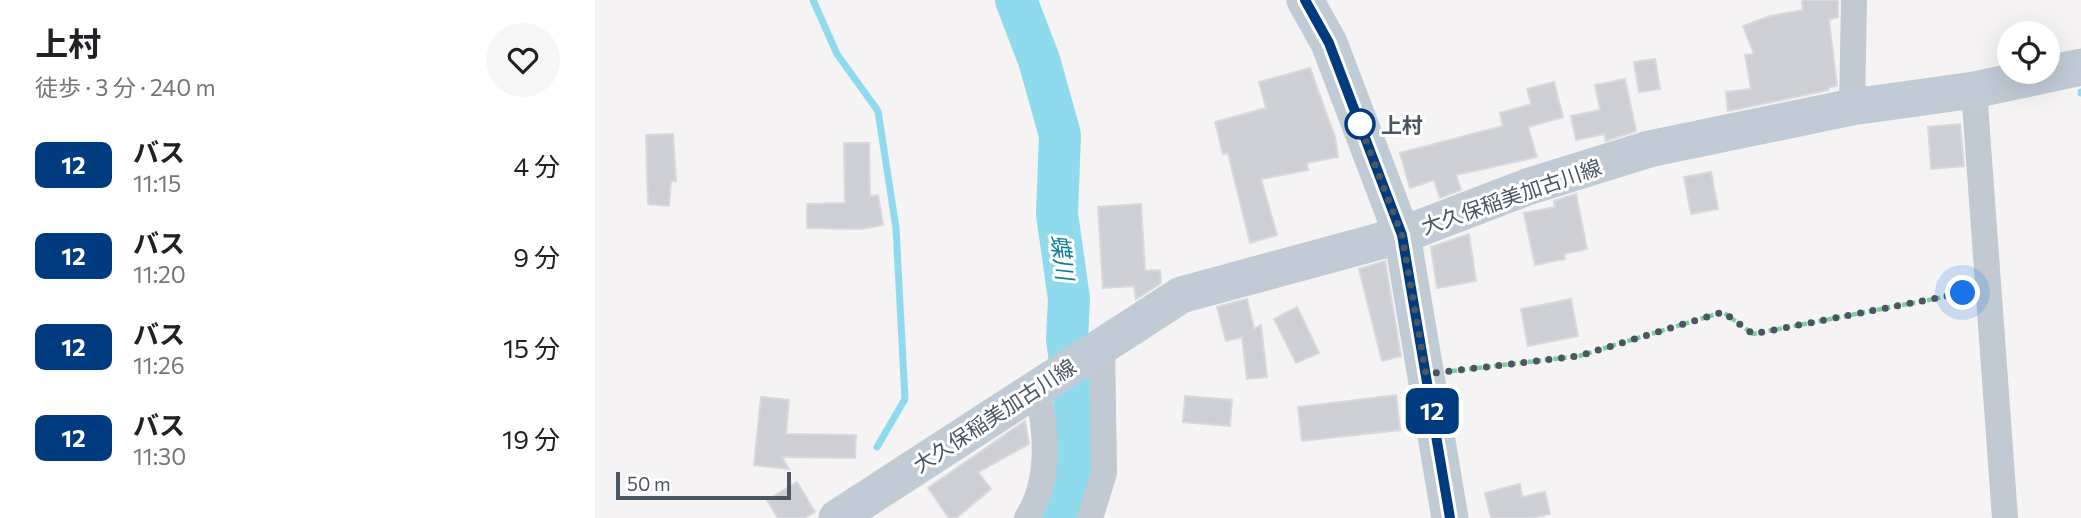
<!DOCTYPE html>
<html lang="ja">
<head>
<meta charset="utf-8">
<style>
  :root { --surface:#fff; --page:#f6f6f6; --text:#202124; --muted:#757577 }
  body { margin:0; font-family:Commissioner,"Noto Sans JP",sans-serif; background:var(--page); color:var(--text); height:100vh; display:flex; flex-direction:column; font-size:26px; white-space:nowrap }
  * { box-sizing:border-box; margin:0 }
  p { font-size:23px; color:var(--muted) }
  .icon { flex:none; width:38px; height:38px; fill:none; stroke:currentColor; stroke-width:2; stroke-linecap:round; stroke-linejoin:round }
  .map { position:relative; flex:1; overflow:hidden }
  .side { display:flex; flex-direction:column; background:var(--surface); width:595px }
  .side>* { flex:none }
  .badge { padding:0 14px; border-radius:10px; font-size:24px; line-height:46px }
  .tools { position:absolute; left:1402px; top:21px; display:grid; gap:14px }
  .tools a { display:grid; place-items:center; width:63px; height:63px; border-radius:50%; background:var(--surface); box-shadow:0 7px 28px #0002; font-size:35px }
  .scale { position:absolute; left:21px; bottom:18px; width:175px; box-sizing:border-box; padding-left:7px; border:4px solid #4a5661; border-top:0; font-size:19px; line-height:24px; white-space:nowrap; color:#4a5661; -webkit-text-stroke:5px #fff; paint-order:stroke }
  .you { position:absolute; width:35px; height:35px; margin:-18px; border:5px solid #fff; border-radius:50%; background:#1a73e8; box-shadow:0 0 0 10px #1a73e833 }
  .map>.badge { position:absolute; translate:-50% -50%; box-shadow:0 0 0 4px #fff }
  .round { display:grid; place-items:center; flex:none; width:74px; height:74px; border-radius:37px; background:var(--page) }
  .headline { display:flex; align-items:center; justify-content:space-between; height:119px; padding:0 35px }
  h1 { font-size:33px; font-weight:700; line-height:52px }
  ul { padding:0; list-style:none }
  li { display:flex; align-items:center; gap:21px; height:91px; padding:0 35px }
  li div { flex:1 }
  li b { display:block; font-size:26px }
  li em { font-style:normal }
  li .badge { min-width:77px; font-weight:700; text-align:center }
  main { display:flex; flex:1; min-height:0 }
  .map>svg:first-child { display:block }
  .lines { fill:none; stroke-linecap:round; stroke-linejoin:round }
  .stream { stroke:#90daee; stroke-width:7 }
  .river { stroke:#90daee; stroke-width:42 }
  .building { fill:#cdcfd5; stroke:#d7d9de; stroke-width:2 }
  .path { stroke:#7ad0a6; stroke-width:4.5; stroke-dasharray:5 3.5; stroke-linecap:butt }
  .street { stroke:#c1cad2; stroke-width:26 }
  .secondary { stroke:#c1cbd6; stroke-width:37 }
  .line-casing { stroke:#fff; stroke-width:16 }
  .line { stroke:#003b80; stroke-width:10 }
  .walk { stroke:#4a5661; stroke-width:7; stroke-dasharray:0 12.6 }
  .stop-dot { fill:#fff; stroke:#003b80; stroke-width:3.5 }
  .labels { text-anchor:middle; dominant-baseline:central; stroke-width:6; stroke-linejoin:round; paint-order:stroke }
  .stop-label { font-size:21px; font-weight:bold; fill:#4a5661; stroke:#fff; text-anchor:start }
  .street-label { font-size:21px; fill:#4a5661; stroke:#fff }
  .water-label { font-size:23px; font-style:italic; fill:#0c7c9b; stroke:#fff }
</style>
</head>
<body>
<main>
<section class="side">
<div class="headline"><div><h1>上村</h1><p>徒歩 · 3 分 · 240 m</p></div><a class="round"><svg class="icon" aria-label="heart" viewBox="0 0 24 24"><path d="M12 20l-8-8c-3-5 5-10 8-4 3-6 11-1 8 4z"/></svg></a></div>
<ul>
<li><span class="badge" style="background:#003b80;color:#fff">12</span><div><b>バス</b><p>11:15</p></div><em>4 分</em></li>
<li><span class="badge" style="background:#003b80;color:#fff">12</span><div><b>バス</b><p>11:20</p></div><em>9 分</em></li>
<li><span class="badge" style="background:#003b80;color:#fff">12</span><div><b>バス</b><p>11:26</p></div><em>15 分</em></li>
<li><span class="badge" style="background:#003b80;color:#fff">12</span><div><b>バス</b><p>11:30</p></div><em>19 分</em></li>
</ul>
</section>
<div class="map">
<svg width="1486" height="518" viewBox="0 0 1486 518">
  <rect width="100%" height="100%" fill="#f5f3f3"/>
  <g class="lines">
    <g class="stream">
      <path d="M218,0L242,54L283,111L301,228L310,399L282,447"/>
      <path d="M1486,92V93"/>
    </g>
    <path class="river" d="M421,0L444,60L465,135L462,214L474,299L472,339L479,390L480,418L476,480L459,518"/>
  </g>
  <g class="building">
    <path d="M1207,0H1243V17L1234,20L1242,86L1234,87V90L1133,111L1131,92L1156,89L1150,55L1159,54L1148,26L1175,16L1208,10Z"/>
    <path d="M1060,59L1065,89L1044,92L1039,62Z"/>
    <path d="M715,68L740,137L743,157L712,163L713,170L666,179L682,235L655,243L633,153L628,154L620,122L671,108L664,82Z"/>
    <path d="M1030,79L1041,131L1011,141L1009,134L981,140L976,116L1005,110L1000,85Z"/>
    <path d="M959,82L968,117L933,127L942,157L861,175L866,190L845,198L839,180L815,188L805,153L908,126L905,113L936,104L932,89Z"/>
    <path d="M1365,124L1369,166L1336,169L1333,127Z"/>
    <path d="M78,134L81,181H76L74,206L53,204L51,135Z"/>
    <path d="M249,143H274L275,196L283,195L288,225L266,229L212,228V204L250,203Z"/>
    <path d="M1116,172L1123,209L1096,214L1089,177Z"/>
    <path d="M981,194L992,249L969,254L970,259L940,265L929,213L960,207L959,201Z"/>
    <path d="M546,204L550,271L565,270L566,283L541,299L539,286L508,288L503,207Z"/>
    <path d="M874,234L881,281L842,288L836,247Z"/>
    <path d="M790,261L806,356L787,361L764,269Z"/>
    <path d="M652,299L659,329L666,325L672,377L652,379L647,337L631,341L622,307Z"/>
    <path d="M976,299L983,336L933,346L926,309Z"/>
    <path d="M702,307L724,353L701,363L679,319Z"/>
    <path d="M801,395L805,430L707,441L703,407Z"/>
    <path d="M590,396L637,400L635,426L588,422Z"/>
    <path d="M166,397L194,400L191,434L261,435L260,458L187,457L194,469L159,465Z"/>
    <path d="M430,421L434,444L383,472L396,489L361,518H354L333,488Z"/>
    <path d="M202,482L220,512L209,518H183L172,500Z"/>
    <path d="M925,484L927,497L950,492L955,514L936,518H896L890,493Z"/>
  </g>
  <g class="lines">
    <path class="path" d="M857,371L984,356L1128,312L1158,334L1369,293"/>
    <g class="street">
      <path d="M1379,90L1410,518"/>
      <path d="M1257,107L1259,0"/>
      <path d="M432,518C457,479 451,429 442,386"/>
      <path d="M495,518L509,473L507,343"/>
    </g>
    <g class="secondary">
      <path d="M710,0L734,43L807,235L855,518"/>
      <path d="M242,518L586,295L807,235L932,187L1054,149L1257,107L1379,90L1486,67"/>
    </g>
  </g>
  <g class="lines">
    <g class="line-casing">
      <path id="line" d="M710,0L734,43L807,235L855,518"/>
    </g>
    <use href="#line" class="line"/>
    <path class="walk" d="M765,124L761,115L807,235L831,374L984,356L1128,312L1158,334L1368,293"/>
  </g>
  <circle class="stop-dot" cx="765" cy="124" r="14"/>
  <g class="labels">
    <g class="stop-label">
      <text x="786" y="124">上村</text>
    </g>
    <g class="street-label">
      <text transform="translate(916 196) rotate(-19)">大久保稲美加古川線</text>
      <text transform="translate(399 415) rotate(-33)">大久保稲美加古川線</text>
    </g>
    <g class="water-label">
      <text transform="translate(468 257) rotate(82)">蝶川</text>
    </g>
  </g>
</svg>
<div class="tools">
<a><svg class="icon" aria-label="locate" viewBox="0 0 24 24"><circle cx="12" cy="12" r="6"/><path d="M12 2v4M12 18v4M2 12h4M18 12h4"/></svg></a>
</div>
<div class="scale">50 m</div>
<div class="you" style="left:1368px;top:293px"></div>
<b class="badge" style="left:837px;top:411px;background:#003b80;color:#fff">12</b>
</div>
</main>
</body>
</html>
